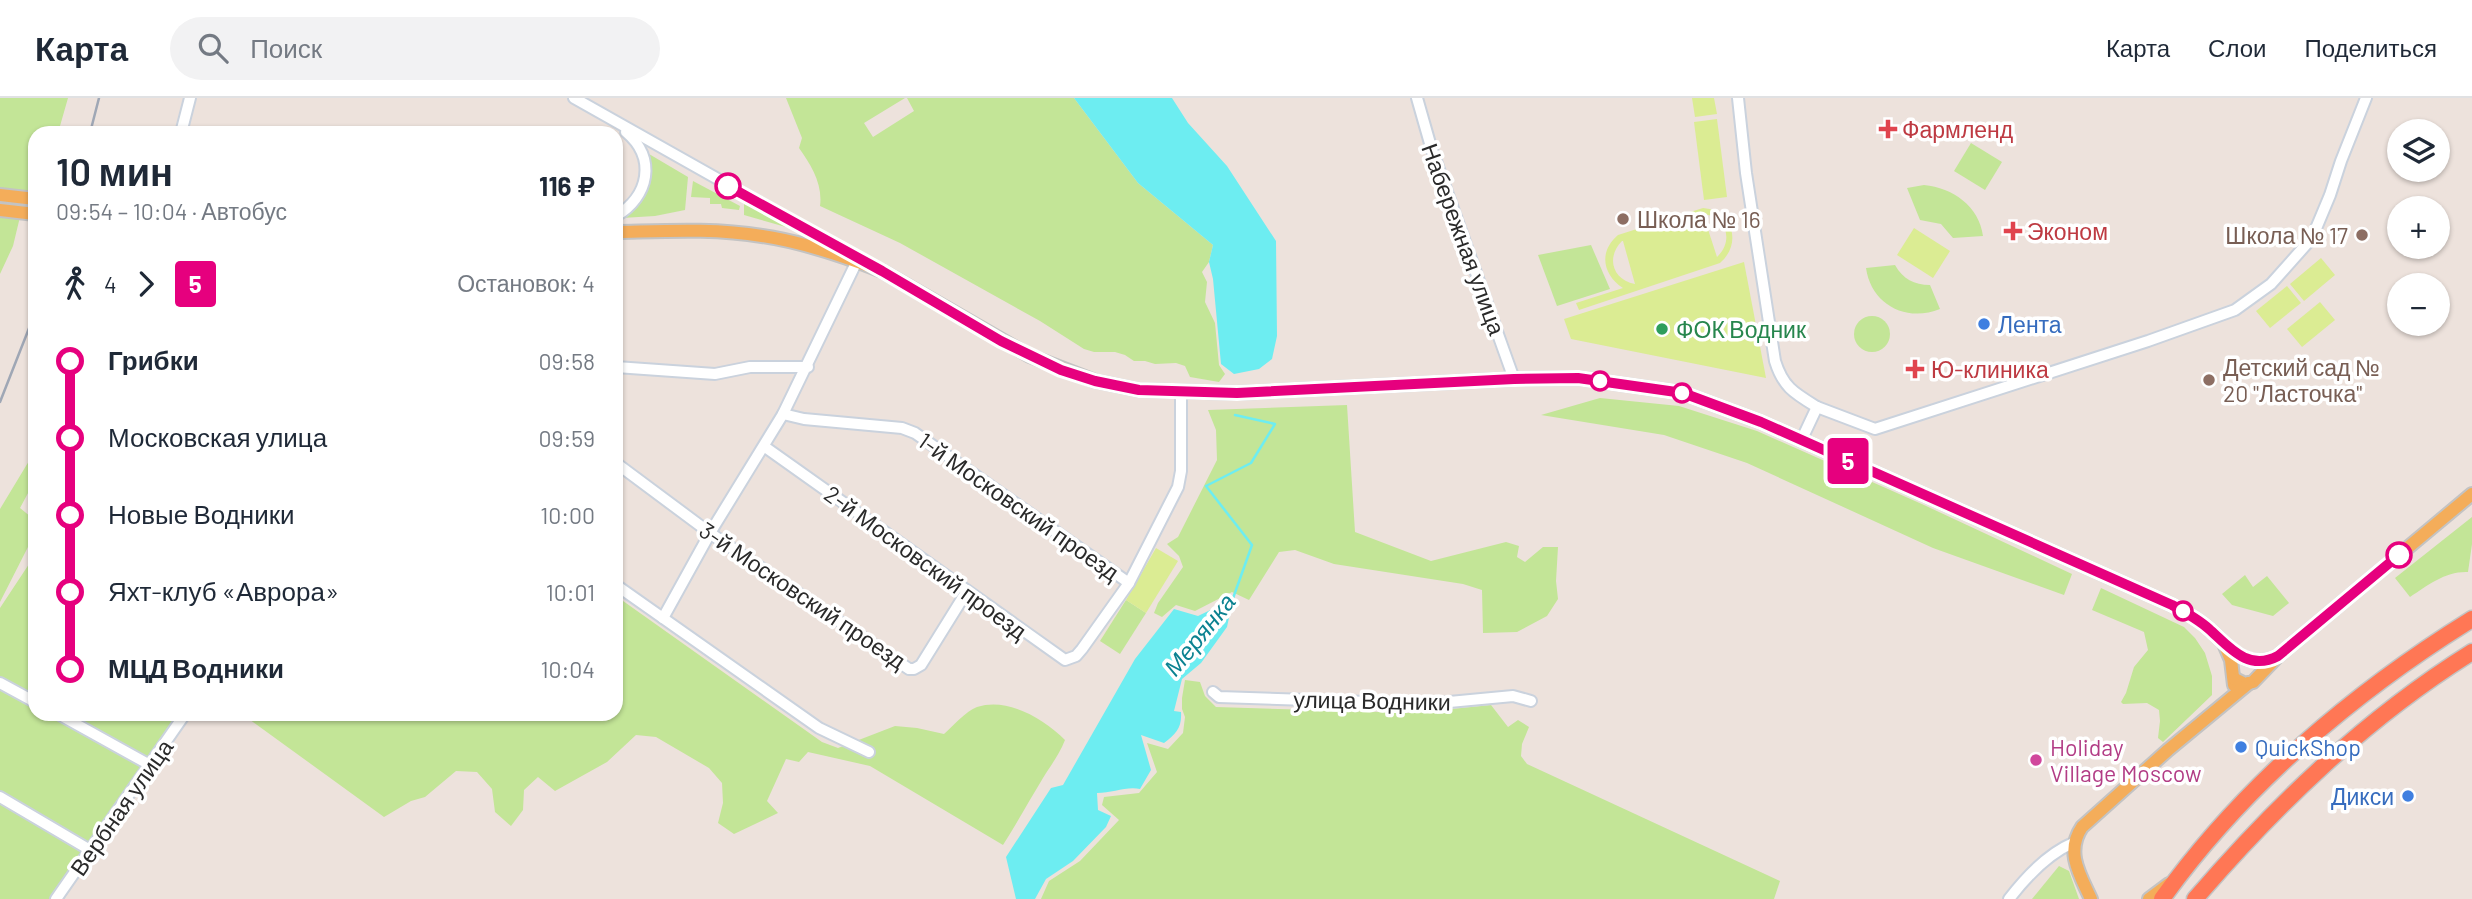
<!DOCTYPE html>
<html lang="ru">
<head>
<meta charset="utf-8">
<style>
  :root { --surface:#fff; --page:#f2f2f3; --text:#1f2937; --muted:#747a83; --line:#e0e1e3 }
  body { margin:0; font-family:Barlow,sans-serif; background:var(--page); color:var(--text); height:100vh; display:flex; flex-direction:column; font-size:26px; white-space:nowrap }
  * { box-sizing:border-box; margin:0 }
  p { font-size:23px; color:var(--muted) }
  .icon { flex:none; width:38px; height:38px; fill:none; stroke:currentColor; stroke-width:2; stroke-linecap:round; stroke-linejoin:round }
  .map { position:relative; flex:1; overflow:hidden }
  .side { position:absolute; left:28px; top:28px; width:595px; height:595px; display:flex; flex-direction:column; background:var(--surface); border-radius:21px; box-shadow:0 2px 5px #0004 }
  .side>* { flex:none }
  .badge { padding:0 14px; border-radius:5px; font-size:24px; line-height:46px }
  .controls { position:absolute; left:2387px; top:21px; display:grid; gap:14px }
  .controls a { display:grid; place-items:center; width:63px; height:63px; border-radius:50%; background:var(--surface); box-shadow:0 2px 5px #0004; font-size:35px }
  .map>.badge { position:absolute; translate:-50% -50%; box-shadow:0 0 0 4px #fff }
  .legs { display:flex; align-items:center; gap:10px; height:77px; padding:0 28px; font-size:23px }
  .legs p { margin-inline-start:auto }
  .summary { display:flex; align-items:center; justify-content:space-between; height:119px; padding:0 28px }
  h1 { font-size:38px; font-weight:600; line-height:52px }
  ul { padding:0 28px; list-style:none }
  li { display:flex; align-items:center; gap:24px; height:77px; font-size:26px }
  li i { display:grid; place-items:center; width:10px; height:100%; margin:0 9px; background:currentColor }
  li i::after { content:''; width:18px; height:18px; margin:-9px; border:5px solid; border-radius:50%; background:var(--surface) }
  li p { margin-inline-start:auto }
  li:first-child i { background:linear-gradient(#0000 50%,currentColor 0) }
  li:last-child i { background:linear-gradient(currentColor 50%,#0000 0) }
  header { display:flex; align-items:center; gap:42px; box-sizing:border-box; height:98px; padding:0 35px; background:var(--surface); border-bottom:2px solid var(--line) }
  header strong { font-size:33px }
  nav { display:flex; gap:38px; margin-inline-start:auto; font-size:24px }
  .search { width:490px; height:63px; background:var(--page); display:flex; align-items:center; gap:18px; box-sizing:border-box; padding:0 24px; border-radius:38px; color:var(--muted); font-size:26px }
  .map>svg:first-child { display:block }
  .green { fill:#c3e597 }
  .pitch { fill:#dbec93; fill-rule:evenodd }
  .water { fill:#6dedf1 }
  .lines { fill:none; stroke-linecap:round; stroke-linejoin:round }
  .stream { stroke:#6dedf1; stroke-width:2.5 }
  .minor-casing { stroke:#cad2dd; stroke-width:14 }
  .major-casing { stroke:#c3c3c3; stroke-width:16 }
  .highway-casing { stroke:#c3c3c3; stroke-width:19 }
  .minor { stroke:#fff; stroke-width:10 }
  .major { stroke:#f4ad5a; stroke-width:12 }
  .highway { stroke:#f75; stroke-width:16 }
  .rail { stroke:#9fa7b5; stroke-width:2.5 }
  .line-1-casing { stroke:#fff; stroke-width:16 }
  .line-1 { stroke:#e6007e; stroke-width:10 }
  .health-dot { fill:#e0444e; stroke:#fff; stroke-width:2.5 }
  .stop-1-dot { fill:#fff; stroke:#e6007e; stroke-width:3.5 }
  .education-dot { fill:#8d6e63; stroke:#fff; stroke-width:2.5 }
  .shop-dot { fill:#3f7fe0; stroke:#fff; stroke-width:2.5 }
  .leisure-dot { fill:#2e9e5b; stroke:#fff; stroke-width:2.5 }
  .hotel-dot { fill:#d1479c; stroke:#fff; stroke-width:2.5 }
  .labels { text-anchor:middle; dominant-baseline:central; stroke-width:7; stroke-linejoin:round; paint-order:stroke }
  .health-label { font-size:23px; fill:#be3a42; stroke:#fff; text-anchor:start }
  .education-label { font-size:23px; fill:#785e54; stroke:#fff; text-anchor:start }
  .street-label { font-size:23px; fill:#2a2a2a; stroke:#fff }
  .shop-label { font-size:23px; fill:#366cbe; stroke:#fff; text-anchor:start }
  .leisure-label { font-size:23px; fill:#27864d; stroke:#fff; text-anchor:start }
  .hotel-label { font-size:23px; fill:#b23c85; stroke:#fff; text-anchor:start }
  .water-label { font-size:24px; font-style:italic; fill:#0b8291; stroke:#fff }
</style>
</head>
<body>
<header>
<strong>Карта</strong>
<div class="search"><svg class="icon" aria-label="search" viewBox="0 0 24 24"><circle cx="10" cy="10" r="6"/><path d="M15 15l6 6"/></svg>Поиск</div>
<nav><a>Карта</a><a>Слои</a><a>Поделиться</a></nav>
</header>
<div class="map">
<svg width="2472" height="801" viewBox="0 0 2472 801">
  <rect width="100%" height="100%" fill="#ede2dc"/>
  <g class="green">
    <path d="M0,0H68L58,35H35V80L25,98L13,148L0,176Z"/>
    <path d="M786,0H905L864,25L873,39L914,13L907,0H1074L1138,85L1213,147L1209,164L1202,174L1207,184L1205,204L1215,225L1219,267L1225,276L1219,284L1190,279L1185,268L1176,265L1155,266L1145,263H1134L1125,257L1115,254H1094L1084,251L1040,223L900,145L820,108C823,86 811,67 799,50L802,40Z"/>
    <path d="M1971,45L2002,64L1985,92L1954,73Z"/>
    <path d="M649,56L688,79L685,112L655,118L622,120C649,100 654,88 649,56Z"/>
    <path d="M693,83L740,108L739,112L722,110L721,106H710V100L691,99Z"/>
    <path d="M1924,87C1953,90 1979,108 1983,138L1953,140L1941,126L1920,122L1907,90Z"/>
    <path d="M744,106L800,132V133L744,117Z"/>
    <path d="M1591,147L1610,191L1557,208L1538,157Z"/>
    <path d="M1895,167C1903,181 1914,187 1930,187L1940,211C1906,225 1871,206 1866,170Z"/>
    <circle cx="1872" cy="236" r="18"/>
    <path d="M1600,300L1679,308L1757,333L1924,407L2072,476L2064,497L1933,450L1747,365L1664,337L1541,317Z"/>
    <path d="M1347,307L1355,434L1431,463L1506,444L1519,448L1517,459L1525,464L1543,449H1558L1556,483L1558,501L1547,518L1517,534L1483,535L1482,492L1463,486L1334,466L1295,452L1279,454L1249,502L1232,494L1195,513L1176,507L1162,519L1154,515L1158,505L1183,469L1179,458L1167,446L1178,439L1217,362L1216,332L1208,312Z"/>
    <path d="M35,353V382L20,410L31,419L32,432L29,447L0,504V411Z"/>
    <path d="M2472,419V446L2468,474C2446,473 2428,487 2410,499L2395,480Z"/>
    <path d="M35,457V616H190L64,801H0V510Z"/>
    <path d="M2245,477L2253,489L2267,478L2289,505L2273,518L2232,507L2222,496Z"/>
    <path d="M2101,490L2184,529L2195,540L2205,555L2212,578V597L2163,644L2158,640L2160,623L2159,612L2147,605L2123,606L2121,604L2126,595L2134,569L2148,552L2144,534L2092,512Z"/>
    <path d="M616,498L822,644L838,650L895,628L917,630L944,636C953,628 966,613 977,609C1008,599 1044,621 1065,642C1059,657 1051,667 1043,680C1029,703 1017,725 1003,747L870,668L808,654L799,664L786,661L767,703L778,715L734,736L718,725L723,705L722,685L709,670L656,639L636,637L607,664L555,693L538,679L524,692L523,712L511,728L495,714L492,691L477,674L456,673L425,699L411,703L384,719L242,616H616Z"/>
    <path d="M1126,502L1146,515L1120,556L1100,543Z"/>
    <path d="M1185,582L1200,584L1205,598L1216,609L1412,615L1491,607L1508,629L1518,622L1529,629L1522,646L1521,658L1527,666L1780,783L1774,801H1041L1049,783L1080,763L1119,722L1102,707L1104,699L1139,695L1157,674L1147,645L1168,651L1183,635L1185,619L1182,611V600Z"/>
    <path d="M2059,768L2069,773L2079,801H2032Z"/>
  </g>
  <g class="pitch">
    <path d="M1692,0H1714L1717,16L1695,19Z"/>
    <path d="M1717,21L1727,99L1704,102L1694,24Z"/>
    <path d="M1703,110C1732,112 1743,145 1720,165L1579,212L1576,205L1623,190C1603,177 1598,154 1618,137ZM1703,116C1727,118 1734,143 1717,159ZM1622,143H1623L1635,186C1612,182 1606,159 1622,143Z"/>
    <path d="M1914,130L1950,153L1933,180L1897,157Z"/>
    <path d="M2321,160L2335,177L2304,203L2290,186Z"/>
    <path d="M1744,164L1766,280L1571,241L1564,221Z"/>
    <path d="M2287,188L2301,205L2270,230L2256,213Z"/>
    <path d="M2320,204L2335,222L2302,249L2287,231Z"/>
    <path d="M1156,450L1178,463L1146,515L1126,502Z"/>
  </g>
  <g class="water">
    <path d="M1074,0H1172L1188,25L1227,68L1276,143L1277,238L1272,261L1259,271L1234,276L1221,266L1213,181L1209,164L1213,147L1138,85Z"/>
    <path d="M1233,501L1227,529L1201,565L1182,581L1174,613L1181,614C1182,630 1176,636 1164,645L1141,637L1151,672L1140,691C1127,688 1112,695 1097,695L1098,712L1111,718L1106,729L1073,763L1046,781L1035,801H1016L1006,759L1051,690L1063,687L1135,561L1174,511L1198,518Z"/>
  </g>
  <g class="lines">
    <path class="stream" d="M1232,503L1252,447L1206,388L1251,365L1275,326L1235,317"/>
    <g class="minor-casing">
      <g id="minor">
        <path d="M574,0L858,160"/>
        <path d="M1417,0L1431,49L1514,281"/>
        <path d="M1738,0L1746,75L1775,263C1783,289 1794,295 1817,309L1801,343"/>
        <path d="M181,35L190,0"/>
        <path d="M616,118C649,99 657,60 626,34"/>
        <path d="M616,269L715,276L750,269H808"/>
        <path d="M1817,309L1875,331L2148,243L2235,212L2271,186L2312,140L2330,97L2341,63L2366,0"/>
        <path d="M783,316L804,321L902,330L915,335L1129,485"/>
        <path d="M765,349L1065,562L1076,558L1082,551L1129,485L1178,389L1181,373V295"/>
        <path d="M616,365L710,435L909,571H914L921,567L967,493"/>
        <path d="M616,487L819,630L869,654"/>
        <path d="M663,520L710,435L783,316L857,163"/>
        <path d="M0,585L35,604"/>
        <path d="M1213,594L1219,599L1428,606L1513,598L1531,603"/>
        <path d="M58,616L150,667"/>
        <path d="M0,699L90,752"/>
        <path d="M56,801L185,616"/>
        <path d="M2009,801C2026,779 2047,756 2073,745"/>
      </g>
    </g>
    <g class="major-casing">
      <g id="major">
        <path d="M0,97L35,101"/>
        <path d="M0,112L35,116"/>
        <path d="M616,134C665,133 714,130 762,138C803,144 844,158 882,173L1030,258L1095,283L1139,292L1237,295L1514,281L1578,280L1683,295L1761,324L2172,507C2185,514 2198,521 2209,531C2229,549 2247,574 2278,558"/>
        <path d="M2225,548L2231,562L2234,587"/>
        <path d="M2235,581L2245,586L2253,584L2278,558L2472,396"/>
        <path d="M2091,801C2080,777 2065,754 2082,729L2168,652L2249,585"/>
        <path d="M2149,801L2169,786"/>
      </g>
    </g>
    <g class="highway-casing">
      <g id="highway">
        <path d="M2162,801C2243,688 2354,594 2472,521"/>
        <path d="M2195,801C2276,707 2366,620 2472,554"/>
      </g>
    </g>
    <use href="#minor" class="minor"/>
    <use href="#major" class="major"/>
    <use href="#highway" class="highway"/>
    <g class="rail">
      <path d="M90,35L99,0"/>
      <path d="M0,304L35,215"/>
    </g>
  </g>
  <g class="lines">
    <g class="line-1-casing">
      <path id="line-1" d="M728,88L882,173L1001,243L1061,272L1095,283L1139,292L1237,295L1514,281L1578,280L1683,295L1761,324L2172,507C2185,514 2198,521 2209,531C2229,549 2248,574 2278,558L2399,457"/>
    </g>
    <use href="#line-1" class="line-1"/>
  </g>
  <g class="health-dot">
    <path d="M1884.5 20.5h7v7h7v7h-7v7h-7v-7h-7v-7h7z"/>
    <path d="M2009.5 122.5h7v7h7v7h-7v7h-7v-7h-7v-7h7z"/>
    <path d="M1911.5 260.5h7v7h7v7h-7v7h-7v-7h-7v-7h7z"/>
  </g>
  <g class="stop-1-dot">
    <circle cx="728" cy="88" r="12"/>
    <circle cx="1600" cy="283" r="9"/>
    <circle cx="1682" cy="295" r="9"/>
    <circle cx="2399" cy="457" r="12"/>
    <circle cx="2183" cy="513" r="9"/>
  </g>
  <g class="education-dot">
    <circle cx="1623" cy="121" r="7"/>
    <circle cx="2362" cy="137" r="7"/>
    <circle cx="2209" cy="282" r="7"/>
  </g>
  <g class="shop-dot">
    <circle cx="1984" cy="226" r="7"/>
    <circle cx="2241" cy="649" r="7"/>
    <circle cx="2408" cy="698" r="7"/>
  </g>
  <circle class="leisure-dot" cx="1662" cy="231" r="7"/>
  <circle class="hotel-dot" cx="2036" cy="662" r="7"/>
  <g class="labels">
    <g class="health-label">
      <text x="1902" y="31">Фармленд</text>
      <text x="2027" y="133">Эконом</text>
      <text x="1931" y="271">Ю-клиника</text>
    </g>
    <g class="education-label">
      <text x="1637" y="121">Школа № 16</text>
      <text x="2348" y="137" text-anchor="end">Школа № 17</text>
      <text x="2223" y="269">Детский сад №<tspan x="2223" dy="26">20 "Ласточка"</tspan></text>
    </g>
    <g class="street-label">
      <text transform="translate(1464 141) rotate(70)">Набережная улица</text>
      <text transform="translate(1019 408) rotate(35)">1-й Московский проезд</text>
      <text transform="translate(926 464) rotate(36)">2-й Московский проезд</text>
      <text transform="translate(803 497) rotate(34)">3-й Московский проезд</text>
      <text transform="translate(1372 602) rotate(1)">улица Водники</text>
      <text transform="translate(121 709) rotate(-55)">Вербная улица</text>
    </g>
    <g class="shop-label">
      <text x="1998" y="226">Лента</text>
      <text x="2255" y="649">QuickShop</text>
      <text x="2394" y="698" text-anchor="end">Дикси</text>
    </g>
    <g class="leisure-label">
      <text x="1676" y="231">ФОК Водник</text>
    </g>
    <g class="hotel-label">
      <text x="2050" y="649">Holiday<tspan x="2050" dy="26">Village Moscow</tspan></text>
    </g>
    <g class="water-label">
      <text transform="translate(1199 536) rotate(-51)">Мерянка</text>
    </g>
  </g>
</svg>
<div class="controls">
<a><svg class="icon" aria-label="layers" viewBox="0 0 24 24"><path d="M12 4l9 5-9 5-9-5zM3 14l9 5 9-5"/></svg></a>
<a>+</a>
<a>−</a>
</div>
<b class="badge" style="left:1848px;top:363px;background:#e6007e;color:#fff">5</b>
<section class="side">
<div class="summary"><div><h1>10 мин</h1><p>09:54 – 10:04 · Автобус</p></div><b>116 ₽</b></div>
<div class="legs"><svg class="icon" aria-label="walk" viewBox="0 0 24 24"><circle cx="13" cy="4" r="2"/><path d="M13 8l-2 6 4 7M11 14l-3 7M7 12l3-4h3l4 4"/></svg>4<svg class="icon" aria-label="forward" viewBox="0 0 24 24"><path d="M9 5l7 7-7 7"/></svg><b class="badge" style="background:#e6007e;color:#fff">5</b><p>Остановок: 4</p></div>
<ul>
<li><i style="color:#e6007e"></i><b>Грибки</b><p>09:58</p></li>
<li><i style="color:#e6007e"></i><span>Московская улица</span><p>09:59</p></li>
<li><i style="color:#e6007e"></i><span>Новые Водники</span><p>10:00</p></li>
<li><i style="color:#e6007e"></i><span>Яхт-клуб «Аврора»</span><p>10:01</p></li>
<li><i style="color:#e6007e"></i><b>МЦД Водники</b><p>10:04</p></li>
</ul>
</section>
</div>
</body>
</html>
